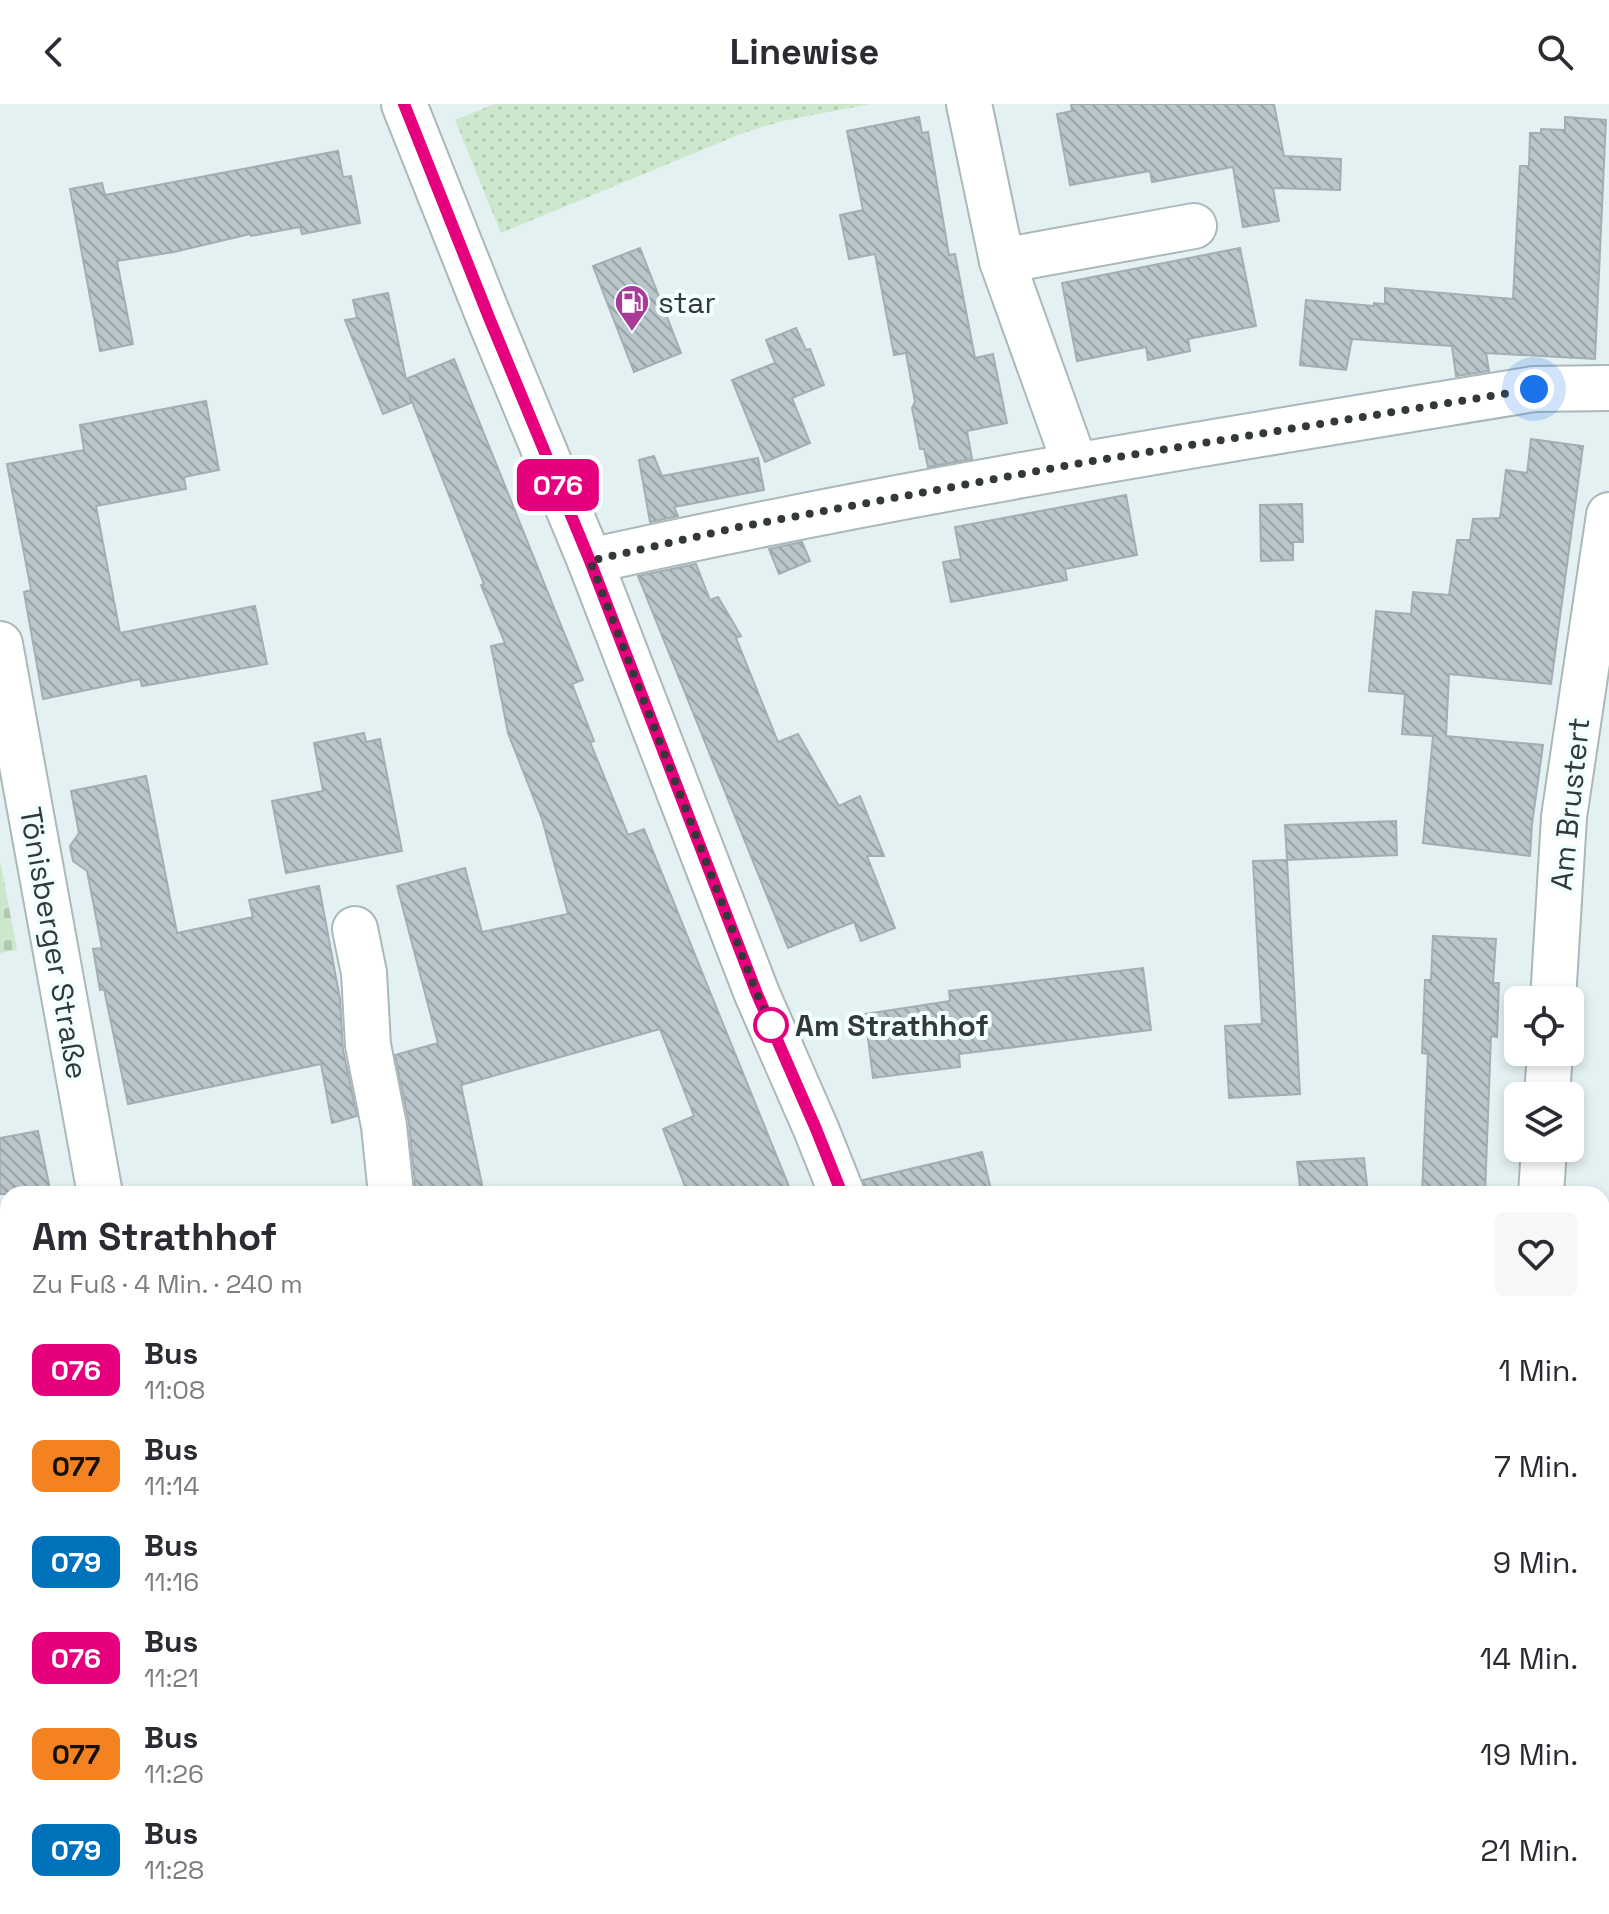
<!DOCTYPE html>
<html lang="de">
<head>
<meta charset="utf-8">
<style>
  :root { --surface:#fff; --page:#f7f7f7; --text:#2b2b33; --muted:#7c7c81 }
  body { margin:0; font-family:"Space Grotesk",sans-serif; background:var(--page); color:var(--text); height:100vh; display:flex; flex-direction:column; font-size:30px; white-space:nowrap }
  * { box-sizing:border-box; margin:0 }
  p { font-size:26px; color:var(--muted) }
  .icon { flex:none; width:44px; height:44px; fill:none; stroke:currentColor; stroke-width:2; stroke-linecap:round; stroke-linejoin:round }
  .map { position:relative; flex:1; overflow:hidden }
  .panel { position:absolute; left:0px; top:1082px; width:1610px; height:728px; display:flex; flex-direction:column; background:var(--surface); border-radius:24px 24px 0 0; box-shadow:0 4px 12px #0003 }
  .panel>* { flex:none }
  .badge { padding:0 16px; border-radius:12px; font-size:28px; line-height:52px }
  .fabs { position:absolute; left:1504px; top:882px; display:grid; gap:16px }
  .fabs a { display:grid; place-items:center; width:80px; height:80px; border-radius:12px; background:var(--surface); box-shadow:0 4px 12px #0003; font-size:40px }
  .you { position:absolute; width:40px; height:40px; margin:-20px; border:6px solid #fff; border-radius:50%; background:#1a73e8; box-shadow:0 0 0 12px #1a73e833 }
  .map>.badge { position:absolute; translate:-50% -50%; box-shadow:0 0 0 4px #fff }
  .round { display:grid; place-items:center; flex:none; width:84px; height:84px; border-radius:12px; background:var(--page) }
  .headline { display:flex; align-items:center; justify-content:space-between; height:136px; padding:0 32px }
  h1 { font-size:38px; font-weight:700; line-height:60px }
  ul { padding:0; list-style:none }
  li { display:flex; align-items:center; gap:24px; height:96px; padding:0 32px }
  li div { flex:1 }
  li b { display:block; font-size:30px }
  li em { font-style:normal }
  li .badge { min-width:88px; font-weight:700; text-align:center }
  header { display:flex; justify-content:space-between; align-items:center; height:104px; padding:0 32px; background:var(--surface); font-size:36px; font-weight:700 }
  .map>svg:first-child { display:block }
  .cemetery { fill:url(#cemetery-stones) }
  .park { fill:url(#park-dots) }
  .building { fill:url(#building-back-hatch); stroke:#a3aeb3; stroke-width:2 }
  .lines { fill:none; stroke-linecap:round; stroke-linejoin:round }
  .minor-casing { stroke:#abb8b8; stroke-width:48 }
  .tertiary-casing { stroke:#abb8b8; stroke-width:48 }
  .minor { stroke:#fff; stroke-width:44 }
  .tertiary { stroke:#fff; stroke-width:44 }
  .line-casing { stroke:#fff; stroke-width:18 }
  .line { stroke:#e6007e; stroke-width:12 }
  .walk { stroke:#333838; stroke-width:8; stroke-dasharray:0 14.4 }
  .stop-dot { fill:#fff; stroke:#e6007e; stroke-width:4 }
  .labels { text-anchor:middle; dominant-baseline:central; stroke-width:8; stroke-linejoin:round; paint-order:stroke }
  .poi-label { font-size:30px; fill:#333838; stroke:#f1ffff; text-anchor:start }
  .street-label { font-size:30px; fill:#333838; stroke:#f1ffff }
  .stop-label { font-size:30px; font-weight:bold; fill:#333838; stroke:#f1ffff; text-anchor:start }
</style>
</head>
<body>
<header><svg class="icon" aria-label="back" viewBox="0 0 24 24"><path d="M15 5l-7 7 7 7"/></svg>Linewise<svg class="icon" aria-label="search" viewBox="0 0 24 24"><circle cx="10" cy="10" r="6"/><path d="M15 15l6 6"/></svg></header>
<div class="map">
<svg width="1609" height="1810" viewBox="0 0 1609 1810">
  <defs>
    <pattern id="cemetery-stones" width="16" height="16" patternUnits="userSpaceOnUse" patternTransform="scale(2)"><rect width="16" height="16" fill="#cce7cc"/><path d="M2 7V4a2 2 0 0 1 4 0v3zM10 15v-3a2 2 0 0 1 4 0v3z" fill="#b0c7b0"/></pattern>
    <pattern id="park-dots" width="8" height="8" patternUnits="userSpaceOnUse" patternTransform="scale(2)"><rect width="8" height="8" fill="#cce7cc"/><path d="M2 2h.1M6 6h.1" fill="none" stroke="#b0c7b0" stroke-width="1.8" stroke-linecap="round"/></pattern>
    <pattern id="building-back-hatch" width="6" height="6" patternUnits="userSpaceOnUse" patternTransform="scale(2)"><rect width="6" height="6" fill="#bac6cb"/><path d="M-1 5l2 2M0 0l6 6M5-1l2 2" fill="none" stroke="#98a2a6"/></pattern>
  </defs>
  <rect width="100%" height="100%" fill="#e4f1f2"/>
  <path class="cemetery" d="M0,756L17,846L0,849Z"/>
  <path class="park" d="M495,0H870L782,17L743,29L501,129L455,16Z"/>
  <g class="building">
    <path d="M1071,0H1274L1284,52L1341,55L1340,86L1273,84L1279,117L1243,123L1233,63L1152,78L1150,67L1070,81L1057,10L1072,7Z"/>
    <path d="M919,13L922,29L928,28L949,151L955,150L975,254L993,250L1007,319L967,327L972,355L928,363L924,345H920L912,304L915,298L906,249L894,251L875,150L849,155L840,111L863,106L847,27Z"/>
    <path d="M1565,13L1606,16L1595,255L1486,249L1489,267L1456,272L1452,242L1352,235L1346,266L1300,261L1306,196L1374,202V199L1385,200V184L1513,195L1520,62H1529L1530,29H1541V25L1565,26Z"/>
    <path d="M338,47L343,73L351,72L360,119L302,130L300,123L251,132L250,130L174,148L117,157L133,240L100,247L70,85L102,79L105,91Z"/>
    <path d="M640,144L681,249L634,268L593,162Z"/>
    <path d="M1240,144L1256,222L1188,235L1190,247L1148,256L1146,243L1077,257L1062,179Z"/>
    <path d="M388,189L406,275L454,255L583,576L572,580L594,637L590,638L628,731L644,725L792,1090H688L663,1025L694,1012L660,925L461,981L484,1090H416L409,1019L395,951L438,939L397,782L465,764L482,828L568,810L542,715L508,629L491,542L505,539L481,481L484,480L409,290L411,299L383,310L345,216L357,214L353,196Z"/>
    <path d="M796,224L806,246L810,245L824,281L792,294L810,339L765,358L732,276L775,259L766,236Z"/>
    <path d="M206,297L219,366L184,373L186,385L96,402L120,529L255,502L267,560L142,582L140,575L43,595L24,488L31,486L7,360L84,346L80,321Z"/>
    <path d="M1531,335L1583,342L1551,580L1449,570L1446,632L1543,641L1532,720L1530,752L1423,739L1433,632L1402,630L1405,590L1369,587L1376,507L1411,510L1413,488L1449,491L1457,436H1470L1473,415L1500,414L1506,366L1527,369Z"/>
    <path d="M654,352L662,372L758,354L764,386L674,403L678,412L650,418L639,356Z"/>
    <path d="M1126,391L1137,451L1065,465L1067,476L951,498L943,458L961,455L955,423Z"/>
    <path d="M1302,400L1303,438H1293V456L1261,457L1260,401Z"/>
    <path d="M802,438L810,457L779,470L769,445Z"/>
    <path d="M696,460L710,496L718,493L741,532L736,534L778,638L798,630L839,702L860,692L884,752H867L895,824L861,837L854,818L788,844L638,472Z"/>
    <path d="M364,629L366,638L380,635L402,747L286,769L272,697L323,687L314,639Z"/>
    <path d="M146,672L177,829L253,813L249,796L319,782L340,895L343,946L357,1012L332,1019L321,960L128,1000L104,885L100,886L93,845L102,844L87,767L73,757L70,742L79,729L71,687Z"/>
    <path d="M1396,717L1397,751L1287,756L1285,721Z"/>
    <path d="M1287,756L1300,990L1229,994L1225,922L1262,920L1253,757Z"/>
    <path d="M1433,832L1496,835L1493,879H1499L1497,933L1491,932L1485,1090H1422L1428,950L1422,949L1425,876H1431Z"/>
    <path d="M1143,864L1151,926L959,950L960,963L873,974L865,910L950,897L949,887Z"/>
    <path d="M38,1027L51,1090H0V1034Z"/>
    <path d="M982,1048L992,1090H866L863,1076Z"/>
    <path d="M1364,1054L1368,1090H1301L1297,1058Z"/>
  </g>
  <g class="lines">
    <g class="minor-casing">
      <g id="minor">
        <path d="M404,0L490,216L590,457L757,890L816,1025L842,1090"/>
        <path d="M969,0L1002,157L1075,360"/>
        <path d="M1002,157L1194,122"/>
        <path d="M590,457C902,387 1218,337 1534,285L1609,284"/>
        <path d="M355,825L364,869L368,941L384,1022L391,1090"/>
        <path d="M1553,896L1564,713L1609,411"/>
        <path d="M1547,992L1550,948"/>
        <path d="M1541,1090L1544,1044"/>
        <path d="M1602,1149L1609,1148"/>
        <path d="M0,1435L8,1433"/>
        <path d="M1136,1802L1139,1810"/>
        <path d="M1292,1802L1294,1810"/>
      </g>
    </g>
    <g class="tertiary-casing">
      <g id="tertiary">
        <path d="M0,540L100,1090"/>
        <path d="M209,1802L210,1810"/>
      </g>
    </g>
    <use href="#minor" class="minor"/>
    <use href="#tertiary" class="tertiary"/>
  </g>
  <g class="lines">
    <g class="line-casing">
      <path id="line" d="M404,0L490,216L590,457L757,890L816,1025L842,1090"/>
    </g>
    <use href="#line" class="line"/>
    <path class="walk" d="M771,921L774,926L757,890L590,457L739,423L1075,360L1534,285"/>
  </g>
  <defs>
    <g id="fuel-pin" transform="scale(1.8)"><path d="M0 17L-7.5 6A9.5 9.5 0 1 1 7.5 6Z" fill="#a83a98" stroke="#f1ffff"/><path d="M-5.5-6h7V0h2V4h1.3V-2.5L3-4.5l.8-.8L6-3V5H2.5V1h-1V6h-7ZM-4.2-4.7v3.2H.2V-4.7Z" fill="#fff"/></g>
  </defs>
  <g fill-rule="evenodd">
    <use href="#fuel-pin" x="632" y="198"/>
  </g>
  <circle class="stop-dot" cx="771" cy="921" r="16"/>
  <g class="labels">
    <g class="poi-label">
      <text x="658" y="198">star</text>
    </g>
    <g class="street-label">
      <text transform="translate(1570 700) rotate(-84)">Am Brustert</text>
      <text transform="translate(54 839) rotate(80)">Tönisberger Straße</text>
    </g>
    <g class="stop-label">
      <text x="795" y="921">Am Strathhof</text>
    </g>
  </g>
</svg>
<div class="fabs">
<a><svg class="icon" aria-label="locate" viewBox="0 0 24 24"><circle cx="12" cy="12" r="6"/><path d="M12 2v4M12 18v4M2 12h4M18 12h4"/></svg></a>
<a><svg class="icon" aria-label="layers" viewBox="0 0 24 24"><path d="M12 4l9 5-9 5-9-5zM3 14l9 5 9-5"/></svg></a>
</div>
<div class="you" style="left:1534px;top:285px"></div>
<b class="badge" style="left:558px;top:381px;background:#e6007e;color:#fff">076</b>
<section class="panel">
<div class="headline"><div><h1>Am Strathhof</h1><p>Zu Fuß · 4 Min. · 240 m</p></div><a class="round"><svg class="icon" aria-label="heart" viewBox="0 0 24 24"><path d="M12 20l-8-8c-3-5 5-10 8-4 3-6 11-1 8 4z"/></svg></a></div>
<ul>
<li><span class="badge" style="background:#e6007e;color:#fff">076</span><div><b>Bus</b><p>11:08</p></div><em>1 Min.</em></li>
<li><span class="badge" style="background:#f58220;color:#111">077</span><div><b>Bus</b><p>11:14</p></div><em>7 Min.</em></li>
<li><span class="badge" style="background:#0072bc;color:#fff">079</span><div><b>Bus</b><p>11:16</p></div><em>9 Min.</em></li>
<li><span class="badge" style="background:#e6007e;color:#fff">076</span><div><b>Bus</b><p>11:21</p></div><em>14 Min.</em></li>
<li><span class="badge" style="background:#f58220;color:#111">077</span><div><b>Bus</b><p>11:26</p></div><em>19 Min.</em></li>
<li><span class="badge" style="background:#0072bc;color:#fff">079</span><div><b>Bus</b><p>11:28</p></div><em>21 Min.</em></li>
</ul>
</section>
</div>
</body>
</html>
